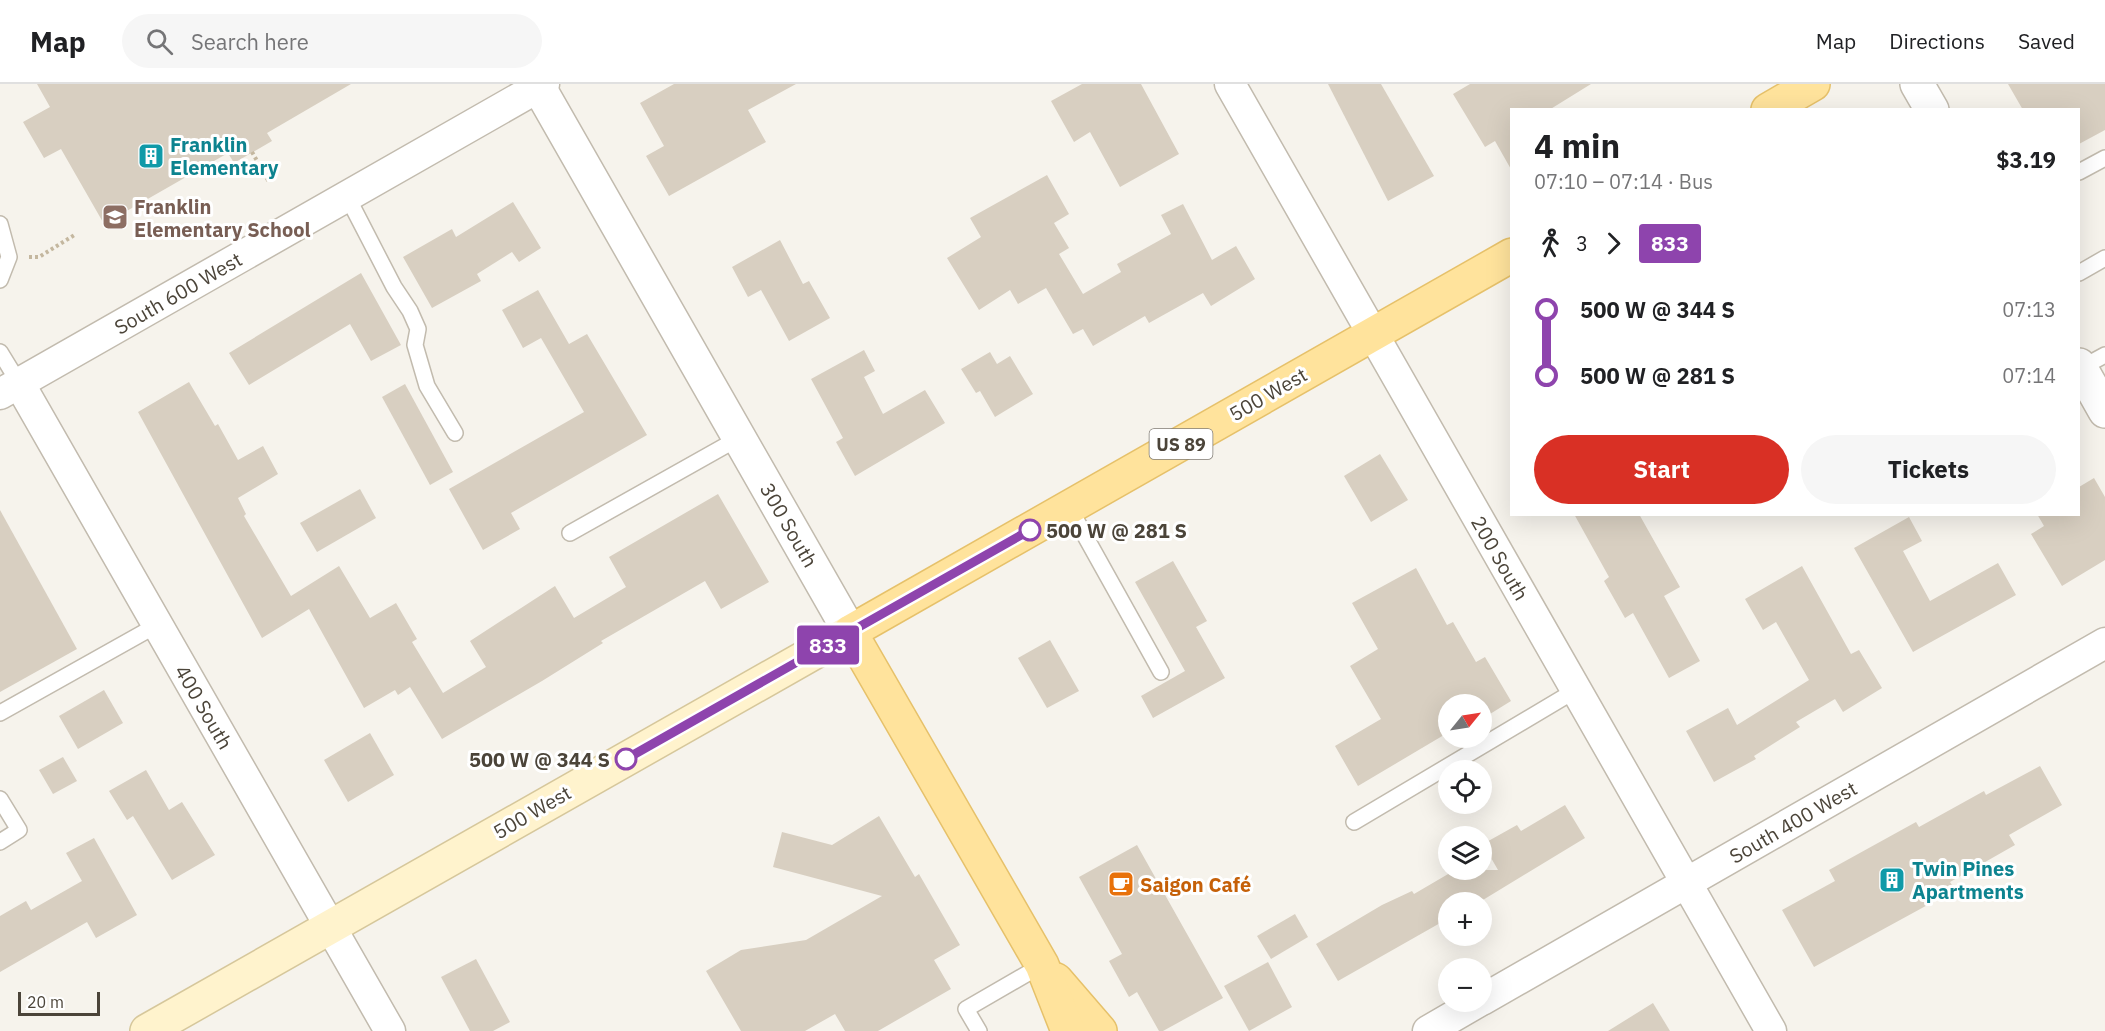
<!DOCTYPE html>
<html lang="en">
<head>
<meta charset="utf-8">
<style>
  :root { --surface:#fff; --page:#f6f6f6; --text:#202124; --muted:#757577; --line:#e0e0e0; --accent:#d93025 }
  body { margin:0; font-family:"IBM Plex Sans",sans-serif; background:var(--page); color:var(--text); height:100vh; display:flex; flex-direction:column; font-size:22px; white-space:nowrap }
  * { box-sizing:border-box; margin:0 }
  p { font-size:20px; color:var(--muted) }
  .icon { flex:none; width:33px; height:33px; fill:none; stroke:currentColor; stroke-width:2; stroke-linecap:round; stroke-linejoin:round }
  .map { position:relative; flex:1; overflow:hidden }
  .details { position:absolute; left:1510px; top:24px; width:570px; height:408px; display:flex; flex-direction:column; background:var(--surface); border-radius:0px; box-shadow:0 6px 24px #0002 }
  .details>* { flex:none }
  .badge { padding:0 12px; border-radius:4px; font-size:21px; line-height:39px }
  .needle { width:39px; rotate:60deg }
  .tools { position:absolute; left:1438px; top:610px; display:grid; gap:12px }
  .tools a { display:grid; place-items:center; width:54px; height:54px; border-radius:50%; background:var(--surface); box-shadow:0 6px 24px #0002; font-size:30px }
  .scale { position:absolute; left:18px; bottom:15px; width:82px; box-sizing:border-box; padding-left:6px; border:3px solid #4b4439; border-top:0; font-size:16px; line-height:21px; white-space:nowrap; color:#4b4439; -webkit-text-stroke:4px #fff; paint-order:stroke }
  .map>.badge { position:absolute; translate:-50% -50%; box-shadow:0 0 0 3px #fff }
  .legs { display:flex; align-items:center; gap:9px; height:66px; padding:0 24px; font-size:20px }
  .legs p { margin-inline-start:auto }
  .headline { display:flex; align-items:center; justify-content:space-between; height:102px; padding:0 24px }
  h1 { font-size:33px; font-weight:700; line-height:45px }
  .cta { display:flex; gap:12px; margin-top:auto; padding:12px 24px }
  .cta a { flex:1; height:69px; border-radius:36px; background:var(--accent); color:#fff; font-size:24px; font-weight:700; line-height:69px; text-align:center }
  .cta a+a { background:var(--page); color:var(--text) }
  ul { padding:0 24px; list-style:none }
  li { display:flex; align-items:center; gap:21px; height:66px; font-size:22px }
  li i { display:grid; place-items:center; width:9px; height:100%; margin:0 8px; background:currentColor }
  li i::after { content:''; width:15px; height:15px; margin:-8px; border:4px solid; border-radius:50%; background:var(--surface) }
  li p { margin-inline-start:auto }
  li:first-child i { background:linear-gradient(#0000 50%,currentColor 0) }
  li:last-child i { background:linear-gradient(currentColor 50%,#0000 0) }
  header { display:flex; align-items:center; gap:36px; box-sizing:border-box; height:84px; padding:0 30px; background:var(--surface); border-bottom:2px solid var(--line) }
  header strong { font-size:28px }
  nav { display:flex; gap:33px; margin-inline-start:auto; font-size:21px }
  .search { width:420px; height:54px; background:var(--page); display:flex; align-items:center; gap:15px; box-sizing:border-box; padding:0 21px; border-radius:33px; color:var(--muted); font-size:22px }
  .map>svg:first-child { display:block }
  .building { fill:#d8cfc1 }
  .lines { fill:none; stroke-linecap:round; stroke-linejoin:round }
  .service-casing { stroke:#c2bbae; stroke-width:18 }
  .minor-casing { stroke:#c2bbae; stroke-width:33 }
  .tertiary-casing { stroke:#c2bbae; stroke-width:36 }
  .secondary-casing { stroke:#d6c79b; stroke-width:36 }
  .primary-casing { stroke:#e6c16a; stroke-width:36 }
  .path { stroke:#c4b79f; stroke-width:4; stroke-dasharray:3 3; stroke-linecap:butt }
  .service { stroke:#fff; stroke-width:15 }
  .minor { stroke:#fff; stroke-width:30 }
  .tertiary { stroke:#fff; stroke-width:33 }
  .secondary { stroke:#fff3cd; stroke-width:33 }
  .primary { stroke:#ffe39c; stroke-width:33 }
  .line-1-casing { stroke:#fff; stroke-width:14 }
  .line-1 { stroke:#8e44ad; stroke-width:9 }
  .stop-1-dot { fill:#fff; stroke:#8e44ad; stroke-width:3 }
  .labels { text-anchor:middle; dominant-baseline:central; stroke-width:6; stroke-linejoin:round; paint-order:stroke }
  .shield { fill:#fff; stroke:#817c74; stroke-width:1.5 }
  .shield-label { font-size:18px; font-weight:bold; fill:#4b4439 }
  .culture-label { font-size:20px; font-weight:bold; fill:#0d838f; stroke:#fff; text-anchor:start }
  .education-label { font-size:20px; font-weight:bold; fill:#785e54; stroke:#fff; text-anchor:start }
  .street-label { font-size:20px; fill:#4b4439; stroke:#fff }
  .stop-label { font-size:20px; font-weight:bold; fill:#4b4439; stroke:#fff; text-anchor:start }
  .food-label { font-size:20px; font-weight:bold; fill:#c56008; stroke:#fff; text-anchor:start }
</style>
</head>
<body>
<header>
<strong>Map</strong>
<div class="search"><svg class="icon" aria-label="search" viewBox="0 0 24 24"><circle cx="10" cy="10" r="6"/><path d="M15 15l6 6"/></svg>Search here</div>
<nav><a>Map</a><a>Directions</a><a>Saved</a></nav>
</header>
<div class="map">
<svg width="2105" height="947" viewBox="0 0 2105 947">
  <rect width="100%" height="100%" fill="#f6f3ec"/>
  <g class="building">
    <path d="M37,0H351L267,49L272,57L234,79L228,69L104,140L61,65L44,74L23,38L50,23Z"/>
    <path d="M674,0H796L748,26L766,58L669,112L646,72L664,62L640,19Z"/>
    <path d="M1082,0H1141L1179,70L1120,103L1090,48L1074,58L1051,17Z"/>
    <path d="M1328,0H1381L1434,92L1388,117Z"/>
    <path d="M1470,0H1591L1549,26H1512V87L1495,57L1485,63L1453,10Z"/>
    <path d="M2008,0H2105V46L2079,60V26H2023Z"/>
    <path d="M1047,91L1069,130L1054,139L1069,164L1059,170L1083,210L1121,188L1117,180L1171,150L1161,131L1183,120L1212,176L1236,162L1255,195L1211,222L1203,209L1149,239L1145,232L1093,262L1083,245L1073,250L1046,204L1018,220L1010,206L979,226L947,174L981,153L970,134Z"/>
    <path d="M513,118L541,164L519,178L512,168L477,190L481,197L432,224L403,173L452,145L456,153Z"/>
    <path d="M780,156L803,200L809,197L830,234L789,257L761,206L748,213L732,183Z"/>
    <path d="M361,189L401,261L371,277L350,240L249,301L229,269Z"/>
    <path d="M538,206L569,260L587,250L647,351L511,429L520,445L483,466L449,405L584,328L541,254L523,264L502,226Z"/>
    <path d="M864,266L875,287L864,293L883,330L925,306L945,339L855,392L836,358L843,354L811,295Z"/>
    <path d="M990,268L997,280L1010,272L1033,310L995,333L980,307L976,309L961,285Z"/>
    <path d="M189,298L215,342L218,340L238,376L263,362L278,390L238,414L246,430L244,432L291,512L339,482L370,534L396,519L417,555L412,558L443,609L486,583L470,557L555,502L574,534L626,503L609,473L718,410L769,498L721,525L705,497L601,557L603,559L542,597L442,655L410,603L398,611L395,606L364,624L309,525L262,554L138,328Z"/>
    <path d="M405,300L453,388L430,401L382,313Z"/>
    <path d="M1380,370L1408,416L1371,438L1344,392Z"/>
    <path d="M2094,394L2105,413V476L2062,502L2031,450L2044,442L2037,430H2079V403Z"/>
    <path d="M360,405L376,434L317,468L300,439Z"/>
    <path d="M0,426L77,565L0,608Z"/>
    <path d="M1574,430H1639L1680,503L1664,512L1700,577L1669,594L1633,529L1625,534L1604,497L1609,493Z"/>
    <path d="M1909,433L1922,457L1903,467L1930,517L1998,479L2016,511L1913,568L1854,464Z"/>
    <path d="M1173,477L1207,537L1196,543L1225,594L1153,634L1141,612L1185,587L1135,498Z"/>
    <path d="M1802,482L1851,570L1859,566L1882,604L1843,628L1835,615L1796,638L1800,643L1754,672L1756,675L1714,698L1686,647L1728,624L1737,641L1809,596L1776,538L1763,546L1745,515Z"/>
    <path d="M1416,484L1447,541L1453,538L1476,578L1485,573L1511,617L1490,630L1487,625L1482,628V621H1449V648L1358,702L1335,662L1381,635L1350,582L1378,565L1352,519Z"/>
    <path d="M1050,556L1079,607L1047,624L1018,574Z"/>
    <path d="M104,606L123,639L78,665L59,632Z"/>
    <path d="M370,649L394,691L348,718L324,676Z"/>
    <path d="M63,673L77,697L53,710L39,686Z"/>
    <path d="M2040,682L2062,721L2009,751L2015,761L1950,798L1955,806L1814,883L1782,826L1835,797L1829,786L1916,738L1919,743L1984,707L1986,711Z"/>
    <path d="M146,686L169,726L182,718L215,771L172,796L133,732L127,736L109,707Z"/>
    <path d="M1565,721L1585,754L1478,819H1449V834L1338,897L1316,860L1382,821L1412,807L1414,810L1455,786H1498L1483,760L1517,741L1521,747Z"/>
    <path d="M879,732L915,793L919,790L960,861L934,876L951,905L878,947H845L835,930L805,947H741L706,887L741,866L806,856L882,812L773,783L782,748L832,761Z"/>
    <path d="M94,754L137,831L96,854L87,838L0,888V832L26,817L31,826L82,797L66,769Z"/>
    <path d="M1137,761L1223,914L1163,947H1159L1137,908L1129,913L1109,877L1122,870L1079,793Z"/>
    <path d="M1295,830L1308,853L1271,875L1257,852Z"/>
    <path d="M476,875L510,938L493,947H470L441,893Z"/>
    <path d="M1268,878L1292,923L1249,947L1224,902Z"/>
    <path d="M1653,919L1670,947H1608Z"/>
  </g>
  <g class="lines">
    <g class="service-casing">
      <g id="service">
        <path d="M2079,88L2105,74"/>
        <path d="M347,112L394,203L410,227L418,245L415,261L427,302L455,349"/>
        <path d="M0,140L9,173L0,196"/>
        <path d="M2079,189L2105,174"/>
        <path d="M0,268L19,299"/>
        <path d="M2081,284L2105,271"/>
        <path d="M1069,423L1161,588"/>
        <path d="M570,449L739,354"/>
        <path d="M0,629L157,541"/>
        <path d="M0,715L19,746L0,758"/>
        <path d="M1354,738L1576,606"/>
        <path d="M979,947L966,925L1042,881"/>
      </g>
    </g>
    <g class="minor-casing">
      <g id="minor">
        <path d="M1230,0L1771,947"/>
        <path d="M19,299L390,947"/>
        <path d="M0,310L544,0"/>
        <path d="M1482,916L2105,559"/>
        <path d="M1428,947L1478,918"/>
      </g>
    </g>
    <g class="tertiary-casing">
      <g id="tertiary">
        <path d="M537,0L850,548"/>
        <path d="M1917,0L1932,26"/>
        <path d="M2079,281L2105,327"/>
      </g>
    </g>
    <g class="secondary-casing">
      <path id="secondary" d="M147,947L850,548"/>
    </g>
    <g class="primary-casing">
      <g id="primary">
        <path d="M1768,26L1813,0"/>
        <path d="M1056,896L1100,947"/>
        <path d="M1068,947L1042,881L850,548L1512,171"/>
      </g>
    </g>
    <g class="path">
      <path d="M252,68L269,98"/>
      <path d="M29,173H39L76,150"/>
    </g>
    <use href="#service" class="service"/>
    <use href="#minor" class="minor"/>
    <use href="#tertiary" class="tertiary"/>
    <use href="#secondary" class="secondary"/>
    <use href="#primary" class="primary"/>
  </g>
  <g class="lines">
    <g class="line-1-casing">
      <path id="line-1" d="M626,675L1030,446"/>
    </g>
    <use href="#line-1" class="line-1"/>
  </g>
  <defs>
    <g id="building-square" transform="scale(1.35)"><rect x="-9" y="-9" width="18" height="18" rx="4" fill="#0f9aa8" stroke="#fff"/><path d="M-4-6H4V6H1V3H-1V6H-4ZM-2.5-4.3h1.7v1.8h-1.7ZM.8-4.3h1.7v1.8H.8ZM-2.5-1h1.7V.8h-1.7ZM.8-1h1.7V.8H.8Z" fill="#fff"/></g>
    <g id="school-square" transform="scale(1.35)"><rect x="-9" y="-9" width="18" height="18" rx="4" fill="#8d6e63" stroke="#fff"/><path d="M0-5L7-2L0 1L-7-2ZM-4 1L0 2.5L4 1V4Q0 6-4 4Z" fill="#fff"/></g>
    <g id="cafe-square" transform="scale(1.35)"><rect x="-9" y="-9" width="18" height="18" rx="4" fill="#e8710a" stroke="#fff"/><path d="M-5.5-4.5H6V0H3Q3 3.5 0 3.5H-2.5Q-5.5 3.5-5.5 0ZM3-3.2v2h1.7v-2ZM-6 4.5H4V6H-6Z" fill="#fff"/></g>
  </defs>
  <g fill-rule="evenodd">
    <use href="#building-square" x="151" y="72"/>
    <use href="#school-square" x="115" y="133"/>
    <use href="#building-square" x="1892" y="796"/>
    <use href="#cafe-square" x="1121" y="800"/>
  </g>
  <g class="stop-1-dot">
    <circle cx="1030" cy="446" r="10"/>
    <circle cx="626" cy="675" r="10"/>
  </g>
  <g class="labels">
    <rect class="shield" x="1149.5" y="345" width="63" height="30" rx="4.5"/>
    <g class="shield-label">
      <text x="1181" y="360">US 89</text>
    </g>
    <g class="culture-label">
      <text x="170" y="60">Franklin<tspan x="170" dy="23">Elementary</tspan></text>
      <text x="1912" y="784">Twin Pines<tspan x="1912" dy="23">Apartments</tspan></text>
    </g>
    <g class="education-label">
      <text x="134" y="122">Franklin<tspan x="134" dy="23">Elementary School</tspan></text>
    </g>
    <g class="street-label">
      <text transform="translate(178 209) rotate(-30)">South 600 West</text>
      <text transform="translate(1268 310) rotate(-30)">500 West</text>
      <text transform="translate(789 441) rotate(60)">300 South</text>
      <text transform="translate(1500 474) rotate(60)">200 South</text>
      <text transform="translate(204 623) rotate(60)">400 South</text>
      <text transform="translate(532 728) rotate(-30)">500 West</text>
      <text transform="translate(1793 738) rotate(-30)">South 400 West</text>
    </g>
    <g class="stop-label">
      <text x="1046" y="446">500 W @ 281 S</text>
      <text x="610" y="675" text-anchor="end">500 W @ 344 S</text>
    </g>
    <g class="food-label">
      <text x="1140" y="800">Saigon Café</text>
    </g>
  </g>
</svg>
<div class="tools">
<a><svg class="needle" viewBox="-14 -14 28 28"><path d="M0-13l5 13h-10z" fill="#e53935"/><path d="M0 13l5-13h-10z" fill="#757577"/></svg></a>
<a><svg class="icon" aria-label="locate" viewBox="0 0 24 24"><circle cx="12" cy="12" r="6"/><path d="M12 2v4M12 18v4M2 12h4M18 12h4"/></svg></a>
<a><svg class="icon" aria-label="layers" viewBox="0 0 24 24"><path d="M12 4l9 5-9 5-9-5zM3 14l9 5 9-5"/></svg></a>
<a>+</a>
<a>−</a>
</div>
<div class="scale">20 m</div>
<b class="badge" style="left:828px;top:561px;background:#8e44ad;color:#fff">833</b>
<section class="details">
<div class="headline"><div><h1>4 min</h1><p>07:10 – 07:14 · Bus</p></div><b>$3.19</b></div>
<div class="legs"><svg class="icon" aria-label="walk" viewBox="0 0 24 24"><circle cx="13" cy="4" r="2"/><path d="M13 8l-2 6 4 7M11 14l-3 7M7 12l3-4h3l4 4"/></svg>3<svg class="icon" aria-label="forward" viewBox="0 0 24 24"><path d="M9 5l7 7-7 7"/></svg><b class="badge" style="background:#8e44ad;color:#fff">833</b></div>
<ul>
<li><i style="color:#8e44ad"></i><b>500 W @ 344 S</b><p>07:13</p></li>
<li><i style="color:#8e44ad"></i><b>500 W @ 281 S</b><p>07:14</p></li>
</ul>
<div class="cta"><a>Start</a><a>Tickets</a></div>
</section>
</div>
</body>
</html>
